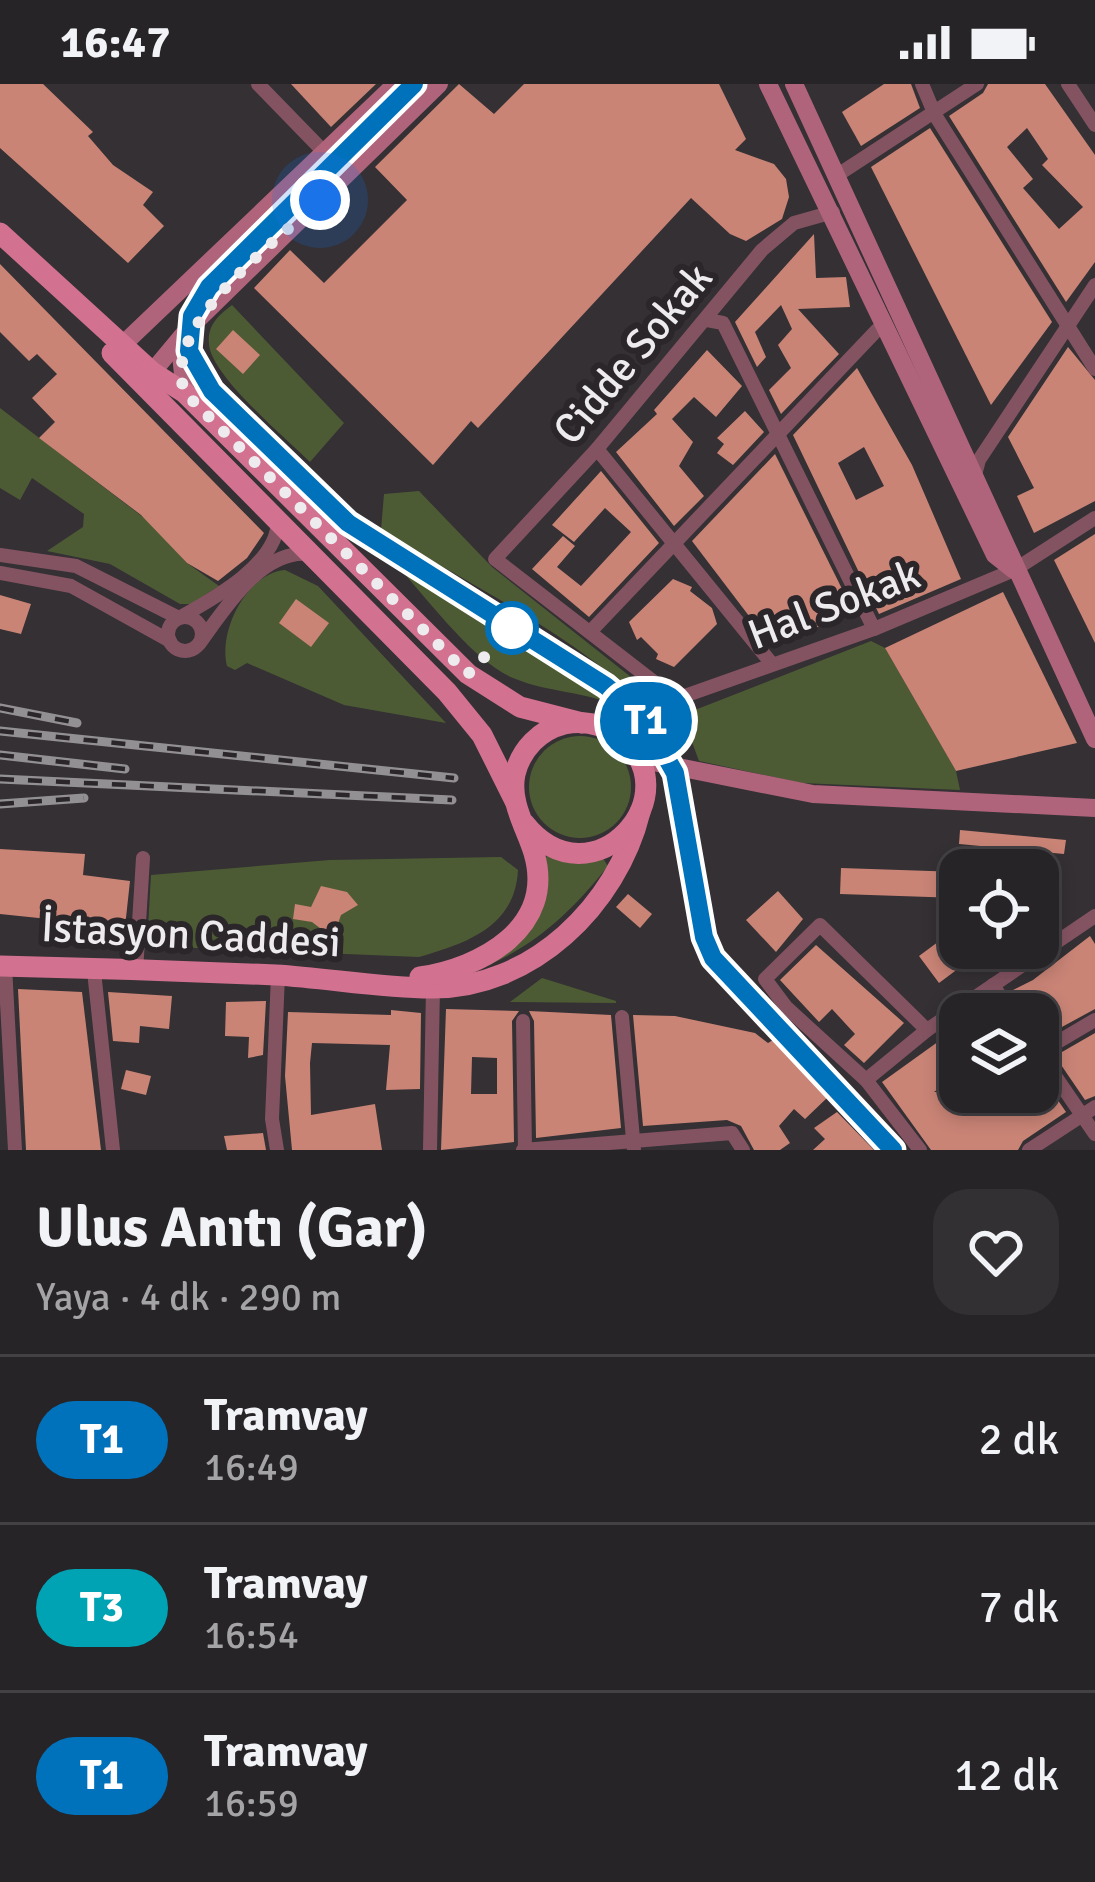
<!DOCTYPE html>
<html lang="tr">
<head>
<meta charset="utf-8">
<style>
  :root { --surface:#272427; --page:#333033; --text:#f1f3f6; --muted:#a4a4a7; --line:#434144 }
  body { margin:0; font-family:Signika,sans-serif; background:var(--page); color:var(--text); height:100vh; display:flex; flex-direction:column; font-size:45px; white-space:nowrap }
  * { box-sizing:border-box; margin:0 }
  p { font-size:39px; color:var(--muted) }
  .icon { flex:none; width:66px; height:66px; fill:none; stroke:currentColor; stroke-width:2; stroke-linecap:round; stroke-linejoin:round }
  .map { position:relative; height:1066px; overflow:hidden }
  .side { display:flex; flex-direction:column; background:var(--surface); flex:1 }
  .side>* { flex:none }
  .badge { padding:0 24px; border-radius:39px; font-size:42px; line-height:78px }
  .controls { position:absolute; left:939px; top:765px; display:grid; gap:24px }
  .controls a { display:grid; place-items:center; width:120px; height:120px; border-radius:24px; background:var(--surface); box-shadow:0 6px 18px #0003,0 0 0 3px var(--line); font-size:60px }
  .you { position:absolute; width:60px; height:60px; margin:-30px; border:9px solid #fff; border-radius:50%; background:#1a73e8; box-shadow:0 0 0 18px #1a73e833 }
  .map>.badge { position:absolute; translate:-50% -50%; box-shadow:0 0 0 6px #fff }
  .round { display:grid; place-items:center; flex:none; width:126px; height:126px; border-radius:36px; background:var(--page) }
  .overview { display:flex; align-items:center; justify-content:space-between; height:204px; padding:0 36px }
  h1 { font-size:57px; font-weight:700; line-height:90px }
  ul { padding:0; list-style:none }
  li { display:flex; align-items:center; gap:36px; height:168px; padding:0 36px; border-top:3px solid var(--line) }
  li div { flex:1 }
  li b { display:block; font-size:45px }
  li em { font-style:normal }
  li .badge { min-width:132px; font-weight:700; text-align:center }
  .status { display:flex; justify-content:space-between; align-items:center; height:84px; padding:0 60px; background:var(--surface); direction:ltr }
  .status svg { height:33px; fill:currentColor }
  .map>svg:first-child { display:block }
  .green { fill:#4d5b34 }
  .building { fill:#c98476; fill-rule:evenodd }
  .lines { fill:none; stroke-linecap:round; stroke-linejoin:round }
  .street { stroke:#845362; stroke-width:14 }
  .secondary { stroke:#b0647c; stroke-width:18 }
  .primary { stroke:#d27190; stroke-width:21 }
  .tram { stroke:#939093; stroke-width:3 }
  .rail-casing { stroke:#939093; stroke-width:9 }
  .rail { stroke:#2a262a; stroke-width:4.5; stroke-dasharray:14; stroke-linecap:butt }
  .line-casing { stroke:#fff; stroke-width:27 }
  .line { stroke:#0072bc; stroke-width:18 }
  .walk { stroke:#edebed; stroke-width:12; stroke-dasharray:0 21.6 }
  .stop-dot { fill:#fff; stroke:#0072bc; stroke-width:6 }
  .labels { text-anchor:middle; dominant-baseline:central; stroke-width:12; stroke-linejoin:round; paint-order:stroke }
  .street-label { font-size:42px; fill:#edebed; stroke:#2a262a }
</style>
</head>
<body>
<div class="status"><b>16:47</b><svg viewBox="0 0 49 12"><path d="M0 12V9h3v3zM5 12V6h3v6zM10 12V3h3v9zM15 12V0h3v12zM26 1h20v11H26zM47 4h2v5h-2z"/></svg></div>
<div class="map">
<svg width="1095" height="1066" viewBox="0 0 1095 1066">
  <rect width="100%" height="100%" fill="#343034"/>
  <g class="green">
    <path d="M232,221L344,339L310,378C287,355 211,292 209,260C207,241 219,231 232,221Z"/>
    <path d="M0,324L148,437L187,479L219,502L191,520H180L110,480L47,467L83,443L84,430L32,394L20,416L0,404Z"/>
    <path d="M419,407L492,483L665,620L668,640L664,642C600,563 469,501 381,446L384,410Z"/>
    <path d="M392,476L619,619L622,624C586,607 549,609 513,594C472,577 424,510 392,476Z"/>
    <path d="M285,486L318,502L446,639L344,621L247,579L235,586L227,582C218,547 247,489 285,486Z"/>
    <path d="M871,557L885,564L956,687L960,706L802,699L699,677L682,631Z"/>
    <circle cx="580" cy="703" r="51"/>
    <path d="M548,769L602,773L608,782C572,827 537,861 482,884L508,862Z"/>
    <path d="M501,773L518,786C515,843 467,859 419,873L147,862L151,791L330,776Z"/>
    <path d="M542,894L616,917V919L510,918Z"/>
  </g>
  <g class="building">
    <path d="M0,0H43L93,48L88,52L113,81L153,108L143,121L164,142L128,179L0,64Z"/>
    <path d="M291,0H376L331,43Z"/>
    <path d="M459,0L494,30L524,0H719L746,55L735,66L774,80L786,95L789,113L782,135L746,157L730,150L691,114L478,344L471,337L433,381L254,204L290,166L324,199L407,116L375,83Z"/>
    <path d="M884,0H911L920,24L861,62L842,28Z"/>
    <path d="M988,0H1045L1095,71V178L1066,218L949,32L983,9ZM1027,44L1048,75L1042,81L1083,123L1059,145L1023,104L1033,95L1007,63Z"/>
    <path d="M930,44L1052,238L991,321L871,83Z"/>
    <path d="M814,150L816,194L846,193L850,223L798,225L839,270L781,330L769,306L791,284L778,261L792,245L781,221L755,248L766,273L757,283L735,238Z"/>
    <path d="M0,180L264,449L247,474L218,497L187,479L141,431L39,354L55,338L32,314L57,290L37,270L29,277L0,248Z"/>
    <path d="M233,246L260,271L243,290L216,265Z"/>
    <path d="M1068,263L1095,296V417L1034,449L1017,412L1034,404L1008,353Z"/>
    <path d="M707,266L742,302L716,333L694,313L672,335L693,358L679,382L704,412L674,442L616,368L657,330L654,326Z"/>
    <path d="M857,284L912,381L961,495L879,530L793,351ZM864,363L884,402L856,416L838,379Z"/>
    <path d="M745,327L764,348L733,381L717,369L724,360L717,354Z"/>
    <path d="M775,370L854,529L771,561L692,457Z"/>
    <path d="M601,387L659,459L589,533L532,485L563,452L575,462L557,483L581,502L631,448L605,424L574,458L552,441Z"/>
    <path d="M1095,450V559L1054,476Z"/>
    <path d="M673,495L692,503L690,507L712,524L717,540L674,583L656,575L658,570L641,553L637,556L629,538Z"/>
    <path d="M1003,508L1077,659L956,687L885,564Z"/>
    <path d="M0,511L31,520L21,550L0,545Z"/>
    <path d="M296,515L329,539L311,563L279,539Z"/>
    <path d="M960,746L1066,756L1064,770L959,760Z"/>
    <path d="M0,765L85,770L83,791L130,797L125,843L0,830Z"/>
    <path d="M841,784L960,788L959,814L840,810Z"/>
    <path d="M321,802L347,808L358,821L341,831L333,854L312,838L293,835L295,820L311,823Z"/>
    <path d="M778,807L803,835L776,868L746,836Z"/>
    <path d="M628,810L652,830L640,844L616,823Z"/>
    <path d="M1090,852L1095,860V925L1038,956V930H1023L1011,907L1033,896Z"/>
    <path d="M960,853V864H986L939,899L919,872L942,855L947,862Z"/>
    <path d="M816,861L904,939L864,979L844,961L855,950L832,925L819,938L780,896Z"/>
    <path d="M18,905L82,908L101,1066H26Z"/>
    <path d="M108,908L172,912L169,945L140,942L139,959L113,957Z"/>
    <path d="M266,917L263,971L248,974L249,953L225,952L226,918Z"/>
    <path d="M446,925L519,927L512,937L514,1058L441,1066ZM472,973L497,974V1010H471Z"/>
    <path d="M391,926L421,929L420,1005L386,1006L390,961L312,959L310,979L311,1031L375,1020L382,1066H292L285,992L288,928L391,931Z"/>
    <path d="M529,927L611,931L621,1044L536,1054L534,937Z"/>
    <path d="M633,931L675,932L755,949L768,959L773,956L828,1013L805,1035L794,1025L779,1042L790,1059L780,1066H754L741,1042L727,1036L643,1042Z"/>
    <path d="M960,942V989L934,1008H1038V987L1066,1028L1023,1057L1018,1066H931L882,998Z"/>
    <path d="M1095,949V1012L1085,1016L1055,972Z"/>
    <path d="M126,986L151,992L146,1011L121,1005Z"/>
    <path d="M837,1028L874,1066H813L825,1055L814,1044Z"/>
    <path d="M263,1049L266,1066H227L224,1052Z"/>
  </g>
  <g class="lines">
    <g class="street">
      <path d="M258,0L326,70"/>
      <path d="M922,0L935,31L1095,285"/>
      <path d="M1068,0L1095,41"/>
      <path d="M836,92L977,0"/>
      <path d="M833,128L794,139L762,166L597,365L495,475L676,615L874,545L1014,486L1095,434"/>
      <path d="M707,236L723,239L874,545"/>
      <path d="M597,365L772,580"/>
      <path d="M975,391L979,376L1095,201"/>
      <path d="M0,471L76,482L179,534C213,515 276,481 278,438"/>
      <path d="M0,489L71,502L170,557"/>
      <circle cx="185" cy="550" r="17"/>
      <path d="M590,548L877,246"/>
      <path d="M199,560C224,526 261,465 309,470"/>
      <path d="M5,882L15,1066"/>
      <path d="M94,887L113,1066"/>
      <path d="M136,888L143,774"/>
      <path d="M993,901L1012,930"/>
      <path d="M622,933L634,1066"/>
      <path d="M523,937L525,1066"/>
      <path d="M1038,967L1095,1050"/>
      <path d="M1039,969L1095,936"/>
      <path d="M866,996L927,946L1095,832"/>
      <path d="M277,1066L272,1035L278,891"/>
      <path d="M430,1066L433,904"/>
      <path d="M523,1066L732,1049L743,1066"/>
      <path d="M920,1066L866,996L786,923L765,895L820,841L927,946"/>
      <path d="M1029,1066L1095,1023"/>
    </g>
    <g class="secondary">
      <path d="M768,0L995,471L1014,486"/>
      <path d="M794,0L1095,655"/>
      <path d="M113,270L396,0"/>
      <path d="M144,298L184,250"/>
      <path d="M185,309L181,271L195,238L439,0"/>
      <path d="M638,675L813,710L1095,724"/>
    </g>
    <g class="primary">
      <path d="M0,149L152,288L185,309L468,590L520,623L582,639"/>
      <path d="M112,269L447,608L482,651L515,717"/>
      <path d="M0,882C92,884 184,887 276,891C327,894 380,904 431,904C532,905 617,821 640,728"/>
      <path d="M420,893C481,884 556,844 534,769C526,743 509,718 515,690C521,665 540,646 564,640C583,636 602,640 617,651C697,707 592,825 524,739"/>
    </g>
    <path class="tram" d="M414,0L209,203L188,246L196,285L212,307L348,439C426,492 632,595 667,671C692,724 694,796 703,853L713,873L893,1066"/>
    <g class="rail-casing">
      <g id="rail">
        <path d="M0,624L77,639"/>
        <path d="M0,647L454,694"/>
        <path d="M0,671L125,685"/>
        <path d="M0,695L452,716"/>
        <path d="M0,720L84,714"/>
      </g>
    </g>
    <use href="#rail" class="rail"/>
  </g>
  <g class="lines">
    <g class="line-casing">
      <path id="line" d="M414,0L209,203L192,232L189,267L212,307L348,439L606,602L645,636L675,689L704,853L713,874L893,1066"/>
    </g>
    <use href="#line" class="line"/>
    <path class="walk" d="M320,116C275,160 159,241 185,309L468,590L512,544"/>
  </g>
  <circle class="stop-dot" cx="512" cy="544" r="24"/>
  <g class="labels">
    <g class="street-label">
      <text transform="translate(633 270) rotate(-50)">Cidde Sokak</text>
      <text transform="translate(834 521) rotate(-21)">Hal Sokak</text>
      <text transform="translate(191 851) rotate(3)">İstasyon Caddesi</text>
    </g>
  </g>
</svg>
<div class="controls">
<a><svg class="icon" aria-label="locate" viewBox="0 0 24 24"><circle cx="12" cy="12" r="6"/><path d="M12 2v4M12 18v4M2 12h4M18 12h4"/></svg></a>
<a><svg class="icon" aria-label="layers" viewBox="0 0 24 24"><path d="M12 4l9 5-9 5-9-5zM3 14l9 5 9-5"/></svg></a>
</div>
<div class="you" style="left:320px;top:116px"></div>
<b class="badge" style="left:646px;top:637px;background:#0072bc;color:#fff">T1</b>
</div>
<section class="side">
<div class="overview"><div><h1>Ulus Anıtı (Gar)</h1><p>Yaya · 4 dk · 290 m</p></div><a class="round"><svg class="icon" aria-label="heart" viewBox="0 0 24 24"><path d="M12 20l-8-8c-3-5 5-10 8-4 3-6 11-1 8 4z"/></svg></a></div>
<ul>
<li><span class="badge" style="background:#0072bc;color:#fff">T1</span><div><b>Tramvay</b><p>16:49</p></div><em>2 dk</em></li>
<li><span class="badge" style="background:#00a3b4;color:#fff">T3</span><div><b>Tramvay</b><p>16:54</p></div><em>7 dk</em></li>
<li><span class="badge" style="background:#0072bc;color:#fff">T1</span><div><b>Tramvay</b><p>16:59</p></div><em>12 dk</em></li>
</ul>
</section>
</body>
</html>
